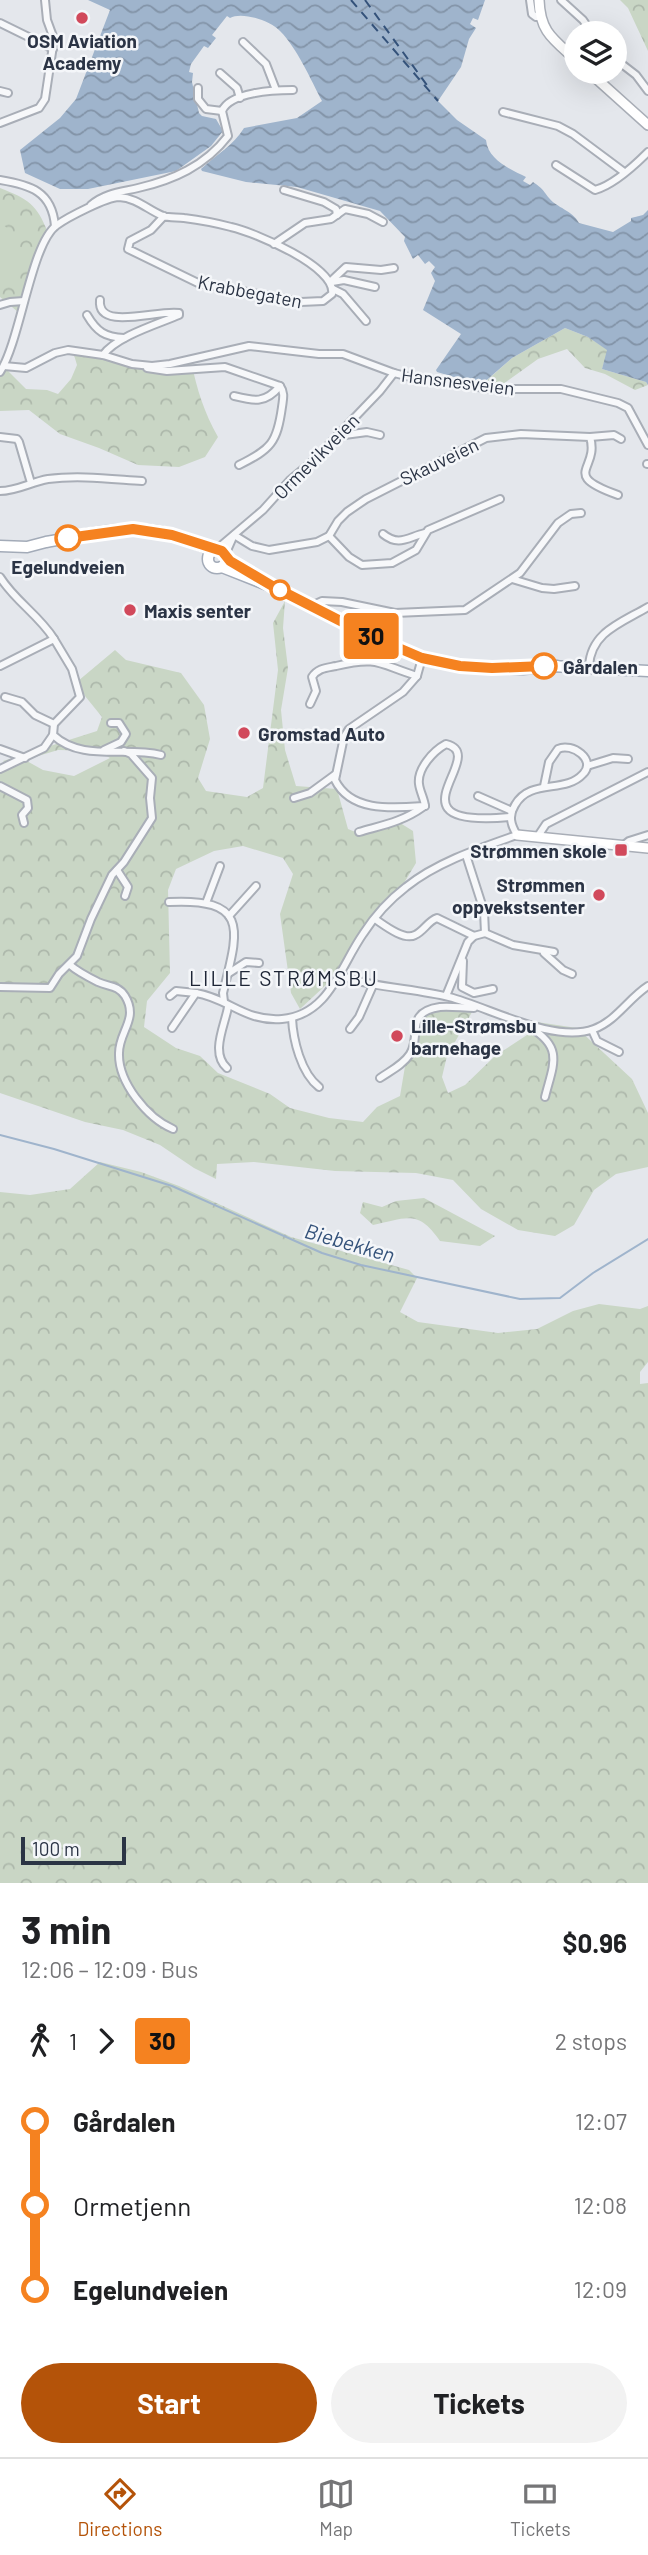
<!DOCTYPE html>
<html lang="en">
<head>
<meta charset="utf-8">
<style>
  :root { --surface:#fff; --page:#f2f2f2; --text:#202124; --muted:#757577; --line:#e0e0e0; --accent:#b45309 }
  body { margin:0; font-family:Barlow,sans-serif; background:var(--page); color:var(--text); height:100vh; display:flex; flex-direction:column; font-size:26px; white-space:nowrap }
  * { box-sizing:border-box; margin:0 }
  p { font-size:23px; color:var(--muted) }
  .icon { flex:none; width:38px; height:38px; fill:none; stroke:currentColor; stroke-width:2; stroke-linecap:round; stroke-linejoin:round }
  .map { position:relative; height:1883px; overflow:hidden }
  .details { display:flex; flex-direction:column; background:var(--surface); flex:1 }
  .details>* { flex:none }
  .badge { padding:0 14px; border-radius:5px; font-size:24px; line-height:46px }
  .tools { position:absolute; left:564px; top:21px; display:grid; gap:14px }
  .tools a { display:grid; place-items:center; width:63px; height:63px; border-radius:50%; background:var(--surface); box-shadow:0 7px 28px #0002; font-size:35px }
  .scale { position:absolute; left:21px; bottom:18px; width:105px; box-sizing:border-box; padding-left:7px; border:4px solid #2b3445; border-top:0; font-size:19px; line-height:24px; white-space:nowrap; color:#2b3445; -webkit-text-stroke:5px #f4f6f9; paint-order:stroke }
  .map>.badge { position:absolute; translate:-50% -50%; box-shadow:0 0 0 4px #fff }
  .legs { display:flex; align-items:center; gap:10px; height:77px; padding:0 21px; font-size:23px }
  .legs p { margin-inline-start:auto }
  .head { display:flex; align-items:center; justify-content:space-between; height:119px; padding:0 21px }
  h1 { font-size:38px; font-weight:700; line-height:52px }
  .primary-button { display:flex; gap:14px; margin-top:auto; padding:14px 21px }
  .primary-button a { flex:1; height:80px; border-radius:42px; background:var(--accent); color:#fff; font-size:28px; font-weight:700; line-height:80px; text-align:center }
  .primary-button a+a { background:var(--page); color:var(--text) }
  ul { padding:0 21px; list-style:none }
  li { display:flex; align-items:center; gap:24px; height:84px; font-size:26px }
  li i { display:grid; place-items:center; width:10px; height:100%; margin:0 9px; background:currentColor }
  li i::after { content:''; width:18px; height:18px; margin:-9px; border:5px solid; border-radius:50%; background:var(--surface) }
  li p { margin-inline-start:auto }
  li:first-child i { background:linear-gradient(#0000 50%,currentColor 0) }
  li:last-child i { background:linear-gradient(currentColor 50%,#0000 0) }
  .tabs { display:flex; justify-content:space-around; align-items:center; height:98px; border-top:2px solid var(--line); background:var(--surface); font-size:19px; color:var(--muted) }
  .tabs a { display:grid; justify-items:center; gap:4px }
  .tabs .selected { color:var(--accent) }
  .map>svg:first-child { display:block }
  .green { fill:#c9d6c5 }
  .forest { fill:url(#forest-crowns); fill-rule:evenodd }
  .water { fill:url(#water-waves) }
  .lines { fill:none; stroke-linecap:round; stroke-linejoin:round }
  .stream { stroke:#9fb4cc; stroke-width:2 }
  .ferry { stroke:#34527a; stroke-width:2; stroke-dasharray:9 7; stroke-linecap:butt }
  .street-casing { stroke:#a9aeb7; stroke-width:10 }
  .secondary-casing { stroke:#a9aeb7; stroke-width:12 }
  .primary-casing { stroke:#a3abb8; stroke-width:13 }
  .street { stroke:#f7f8fa; stroke-width:6 }
  .secondary { stroke:#fff; stroke-width:9 }
  .primary { stroke:#fff; stroke-width:10 }
  .line-1-casing { stroke:#fff; stroke-width:16 }
  .line-1 { stroke:#f58220; stroke-width:10 }
  .poi-dot { fill:#d1495b; stroke:#f4f6f9; stroke-width:2.5 }
  .stop-1-dot { fill:#fff; stroke:#f58220; stroke-width:3.5 }
  .labels { text-anchor:middle; dominant-baseline:central; stroke-width:5; stroke-linejoin:round; paint-order:stroke }
  .poi-label { font-size:19px; font-weight:bold; fill:#2b3445; stroke:#f4f6f9; text-anchor:start }
  .street-label { font-size:19px; fill:#2b3445; stroke:#f4f6f9 }
  .stop-label { font-size:19px; font-weight:bold; fill:#2b3445; stroke:#f4f6f9 }
  .neighbourhood-label { font-size:21px; letter-spacing:2px; fill:#1d2536; stroke:#f4f6f9 }
  .water-label { font-size:21px; font-style:italic; fill:#34527a; stroke:#f4f6f9 }
</style>
</head>
<body>
<div class="map">
<svg width="648" height="1883" viewBox="0 0 648 1883">
  <defs>
    <pattern id="forest-crowns" width="20" height="18" patternUnits="userSpaceOnUse" patternTransform="scale(1.75)"><rect width="20" height="18" fill="#c9d6c5"/><path d="M2 6a3 3 0 1 1 6 0M12 15a3 3 0 1 1 6 0" fill="none" stroke="#adb8ab"/></pattern>
    <pattern id="water-waves" width="16" height="10" patternUnits="userSpaceOnUse" patternTransform="scale(1.75)"><rect width="16" height="10" fill="#9fb4cc"/><path d="M0 5q4-4 8 0t8 0" fill="none" stroke="#8293a7"/></pattern>
  </defs>
  <rect width="100%" height="100%" fill="#e4e7ec"/>
  <path class="green" d="M0,194L37,236L0,290Z"/>
  <g class="forest">
    <path d="M620,0H648V51L628,8Z"/>
    <path d="M0,188C28,199 37,204 48,233L19,300L18,312L0,297V288L19,259L17,237L0,222Z"/>
    <path d="M565,328L588,337L608,350L602,369L646,382L648,385L635,390L605,374L585,368L567,349L538,359L499,387L485,382L512,358Z"/>
    <path d="M74,355L109,356L149,363L191,361C197,390 204,412 218,437L205,457L179,467L138,465L99,448L60,434L29,410L0,411V375L5,368L26,389L47,390L58,394L71,379L77,365Z"/>
    <path d="M285,601L283,628L288,668L281,710L285,750L296,786L337,789L348,829L358,833L397,821L413,831L416,863L401,888L373,915L327,984L300,1009L291,993L280,914L293,874L283,858L243,846L214,851L176,869L168,890L170,973L147,1001L144,1027L176,1048L200,1056L218,1073L270,1094L290,1108L329,1118L363,1122L377,1107L400,1096L411,1031L425,1007L458,1000L476,1005L447,1056L442,1077L448,1093L465,1085L495,1056L530,1033V1021L577,1028L632,1079L648,1113V1167L616,1174L594,1190L574,1225L555,1236L518,1230L481,1209L453,1180L416,1173L335,1171L254,1162L217,1164L216,1179L194,1168L160,1145L123,1130L85,1122L0,1093V769L6,764L3,761L97,731L102,717L85,696L78,681L115,650L126,660L181,673L204,705L210,739L198,778L206,791L247,797L263,788L278,670L273,623ZM58,750L98,751L110,758L74,776L43,770L25,760Z"/>
    <path d="M100,1162L141,1172L179,1186L291,1237L409,1270L417,1278L400,1312L418,1322L498,1333L537,1329L573,1311L599,1304L640,1309L648,1306V1362L640,1372V1384L648,1383V1883H0V1192L30,1195L70,1189Z"/>
    <path d="M424,1198L495,1236L480,1246L440,1241C418,1209 407,1218 373,1225L360,1213L363,1202L382,1207L396,1201Z"/>
  </g>
  <path class="water" d="M88,0H485L478,20L473,18L470,24L476,28L469,39L461,67L438,101L457,120L486,140C488,160 510,169 526,177L523,181L530,185L533,182C543,189 542,189 549,198C557,208 572,210 579,223L613,232L631,221V218L643,215L648,210V385L646,382L602,369L607,350L588,337L565,328L512,358L481,385L437,372L436,370L461,334L423,310L435,281L431,273L435,267L429,261L425,264L418,255L413,259L404,241L405,237L380,211L297,187L246,182L202,171L201,169C216,155 234,145 244,128L297,118L322,101C311,80 297,48 280,31C271,21 242,11 230,18L227,16L212,35L216,38L208,48L204,46L191,64L189,72L193,73L192,82L199,113L202,116L216,119L223,131L211,146L176,171L88,189H60L25,173L20,150L60,118L76,99L110,10Z"/>
  <g class="lines">
    <path class="stream" d="M0,1135L54,1149L172,1186L322,1253L361,1265L520,1299L560,1298L593,1273L648,1239"/>
    <g class="ferry">
      <path d="M351,0L438,101"/>
      <path d="M365,0L429,88"/>
    </g>
    <g class="street-casing">
      <g id="street">
        <path d="M530,0L532,14L536,17H540"/>
        <path d="M561,0L583,20L592,33"/>
        <path d="M0,23L53,49"/>
        <path d="M243,42L266,64L276,90"/>
        <path d="M614,58L636,75L648,91"/>
        <path d="M220,73L237,88L240,98"/>
        <path d="M198,88V99L206,109L222,111"/>
        <path d="M0,91L8,93"/>
        <path d="M503,112L558,126L573,134L624,172"/>
        <path d="M0,123L39,108L45,99L54,39L47,20L45,0"/>
        <path d="M556,165L595,190C613,185 635,165 648,152"/>
        <path d="M0,180C30,185 52,191 55,226"/>
        <path d="M284,190L324,202L336,209L337,215"/>
        <path d="M91,205C105,193 121,192 138,188C173,180 205,166 228,136L222,111C230,92 274,90 293,90"/>
        <path d="M274,244L305,223L331,219L345,209L368,214L383,222"/>
        <path d="M330,282L346,267L381,270L394,268"/>
        <path d="M332,282L344,280L375,287"/>
        <path d="M333,289L343,294L366,321"/>
        <path d="M100,300C97,332 159,309 179,313V315C158,324 117,336 103,355"/>
        <path d="M0,305L10,302L24,301"/>
        <path d="M87,315C97,332 105,337 124,338"/>
        <path d="M4,366L26,368L55,353L68,350L103,355L132,364L152,366L170,364L249,346L319,354H343L394,373L410,377L492,389H561L618,403L628,408L648,445"/>
        <path d="M147,368L167,371L225,367L280,386C285,393 283,399 282,407C277,443 271,449 239,465"/>
        <path d="M0,372C21,339 31,243 57,225C68,217 107,197 119,197C137,198 148,210 163,216C169,218 178,217 184,218C200,220 216,223 231,227C254,232 337,267 332,294L323,301L301,302L198,283L128,249L130,241L151,230L164,216"/>
        <path d="M234,396C254,401 265,404 280,386"/>
        <path d="M337,436L367,432L380,435"/>
        <path d="M0,437L17,439L19,442L31,483"/>
        <path d="M590,437L614,435L621,439"/>
        <path d="M647,464H648"/>
        <path d="M0,491C17,491 31,482 48,479C79,475 111,479 142,481"/>
        <path d="M383,534C399,547 408,537 425,533"/>
        <path d="M234,535L252,546L269,550L317,542L329,536L338,521L347,512L366,499L486,438L521,434L590,437C600,470 559,474 618,495"/>
        <path d="M329,536L349,557L362,565L392,563L416,550L428,530L500,499"/>
        <path d="M217,549L263,510L290,480L314,460L380,391L394,373"/>
        <path d="M225,555L233,537"/>
        <path d="M0,577C15,601 39,615 54,639L0,666"/>
        <path d="M512,579L542,588L554,589L575,586"/>
        <path d="M311,606L322,601L342,602L395,613L465,610L520,573L558,523L571,514L581,513"/>
        <path d="M422,658L417,676L403,692L349,729L344,737L335,780C351,813 394,808 425,806"/>
        <path d="M589,666C591,632 621,623 648,607"/>
        <path d="M5,697L22,702L35,715L54,724"/>
        <path d="M310,704L316,691L312,677C318,668 326,668 336,666C379,656 378,664 417,676"/>
        <path d="M53,735C82,762 125,746 161,755"/>
        <path d="M0,749L25,758"/>
        <path d="M104,750L121,742L126,734L119,723H111"/>
        <path d="M587,766L613,758L628,759"/>
        <path d="M0,769L44,748L53,735L54,724L80,697L72,669L54,639"/>
        <path d="M0,786L27,800L28,808L22,815L24,823"/>
        <path d="M478,796L512,811"/>
        <path d="M294,798L310,793L336,774"/>
        <path d="M425,806C424,798 420,792 419,784C417,769 433,751 446,744C492,755 381,829 510,817"/>
        <path d="M359,832C383,825 402,822 423,807"/>
        <path d="M538,836L546,824L648,772"/>
        <path d="M624,845L629,841L648,835"/>
        <path d="M117,870L128,887L125,896"/>
        <path d="M169,902C251,898 238,931 223,993L224,1002"/>
        <path d="M206,903L220,866"/>
        <path d="M229,916L256,886"/>
        <path d="M375,919C384,925 404,941 415,935C424,931 428,921 437,918L474,936"/>
        <path d="M485,933L513,945L554,952"/>
        <path d="M544,953L563,970L572,974"/>
        <path d="M463,961L462,987L474,993L493,989"/>
        <path d="M70,965C78,972 88,977 98,982C109,987 118,985 125,996C139,1019 119,1031 119,1053C118,1082 147,1118 173,1129"/>
        <path d="M229,973L246,962L259,963"/>
        <path d="M339,975C373,988 413,988 449,997C489,1007 553,1044 594,1029C616,1021 629,998 648,986"/>
        <path d="M0,987L50,988L59,974L77,956L91,919L112,875L124,862L152,818L150,798L152,778L131,754L124,751"/>
        <path d="M170,996L176,991L196,993"/>
        <path d="M446,996L468,942L474,936L485,933L484,911L466,855"/>
        <path d="M292,1018C293,1040 301,1073 319,1087"/>
        <path d="M172,1028L196,993C228,998 245,1022 282,1019C329,1015 340,967 363,934C374,917 389,900 406,887C437,862 480,848 517,835C511,825 508,816 515,805C530,778 565,794 583,774C597,760 572,742 558,749L549,762L544,786"/>
        <path d="M531,1028C564,1048 553,1065 545,1097"/>
        <path d="M350,1029L359,1017L374,983"/>
        <path d="M592,1030L597,1041L619,1052"/>
        <path d="M227,1068C210,1053 225,1025 228,1007"/>
        <path d="M380,1078C390,1071 403,1065 410,1054C422,1036 404,1012 440,1007C451,1006 463,1008 474,1008"/>
      </g>
    </g>
    <g class="secondary-casing">
      <g id="secondary">
        <path d="M539,0C540,32 553,39 576,60"/>
        <path d="M589,72L648,125"/>
        <path d="M517,835L648,848"/>
      </g>
    </g>
    <g class="primary-casing">
      <g id="primary">
        <path d="M0,546L27,547L46,542C84,535 124,524 162,532C180,536 197,545 215,550"/>
        <circle cx="217" cy="559" r="9"/>
        <path d="M222,567L275,588L350,626L422,658L460,666L492,668L523,669L557,666"/>
        <path d="M551,666L648,671"/>
      </g>
    </g>
    <use href="#street" class="street"/>
    <use href="#secondary" class="secondary"/>
    <use href="#primary" class="primary"/>
  </g>
  <g class="lines">
    <g class="line-1-casing">
      <path id="line-1" d="M68,538L133,529L172,535L222,551L230,561L274,587L366,634L422,658L460,666L492,668L544,666"/>
    </g>
    <use href="#line-1" class="line-1"/>
  </g>
  <g class="poi-dot">
    <circle cx="82" cy="18" r="7"/>
    <circle cx="130" cy="610" r="7"/>
    <circle cx="244" cy="733" r="7"/>
    <rect x="614" y="843" width="14" height="14" rx="3.5"/>
    <circle cx="599" cy="895" r="7"/>
    <circle cx="397" cy="1036" r="7"/>
  </g>
  <g class="stop-1-dot">
    <circle cx="68" cy="538" r="12"/>
    <circle cx="280" cy="590" r="9"/>
    <circle cx="544" cy="666" r="12"/>
  </g>
  <g class="labels">
    <g class="poi-label">
      <text x="82" y="40" text-anchor="middle">OSM Aviation<tspan x="82" dy="22">Academy</tspan></text>
      <text x="144" y="610">Maxis senter</text>
      <text x="258" y="733">Gromstad Auto</text>
      <text x="607" y="850" text-anchor="end">Strømmen skole</text>
      <text x="585" y="884" text-anchor="end">Strømmen<tspan x="585" dy="22">oppvekstsenter</tspan></text>
      <text x="411" y="1025">Lille-Strømsbu<tspan x="411" dy="22">barnehage</tspan></text>
    </g>
    <g class="street-label">
      <text transform="translate(250 291) rotate(11)">Krabbegaten</text>
      <text transform="translate(458 381) rotate(7)">Hansnesveien</text>
      <text transform="translate(316 456) rotate(-45)">Ormevikveien</text>
      <text transform="translate(439 461) rotate(-26)">Skauveien</text>
    </g>
    <g class="stop-label">
      <text x="68" y="566">Egelundveien</text>
      <text x="563" y="666" text-anchor="start">Gårdalen</text>
    </g>
    <g class="neighbourhood-label">
      <text x="284" y="977">LILLE STRØMSBU</text>
    </g>
    <g class="water-label">
      <text transform="translate(350 1242) rotate(16)">Biebekken</text>
    </g>
  </g>
</svg>
<div class="tools">
<a><svg class="icon" aria-label="layers" viewBox="0 0 24 24"><path d="M12 4l9 5-9 5-9-5zM3 14l9 5 9-5"/></svg></a>
</div>
<div class="scale">100 m</div>
<b class="badge" style="left:371px;top:636px;background:#f58220;color:#111">30</b>
</div>
<section class="details">
<div class="head"><div><h1>3 min</h1><p>12:06 – 12:09 · Bus</p></div><b>$0.96</b></div>
<div class="legs"><svg class="icon" aria-label="walk" viewBox="0 0 24 24"><circle cx="13" cy="4" r="2"/><path d="M13 8l-2 6 4 7M11 14l-3 7M7 12l3-4h3l4 4"/></svg>1<svg class="icon" aria-label="forward" viewBox="0 0 24 24"><path d="M9 5l7 7-7 7"/></svg><b class="badge" style="background:#f58220;color:#111">30</b><p>2 stops</p></div>
<ul>
<li><i style="color:#f58220"></i><b>Gårdalen</b><p>12:07</p></li>
<li><i style="color:#f58220"></i><span>Ormetjenn</span><p>12:08</p></li>
<li><i style="color:#f58220"></i><b>Egelundveien</b><p>12:09</p></li>
</ul>
<div class="primary-button"><a>Start</a><a>Tickets</a></div>
</section>
<nav class="tabs">
<a class="selected"><svg class="icon" aria-label="directions" viewBox="0 0 24 24"><path d="M12 3l9 9-9 9-9-9zM9 14v-3h6M13 9l2 2-2 2"/></svg>Directions</a>
<a><svg class="icon" aria-label="map" viewBox="0 0 24 24"><path d="M3 6l6-2 6 2 6-2v14l-6 2-6-2-6 2zM9 4v14M15 6v14"/></svg>Map</a>
<a><svg class="icon" aria-label="tickets" viewBox="0 0 24 24"><path d="M3 7h18v10H3zM15 7v10"/></svg>Tickets</a>
</nav>
</body>
</html>
